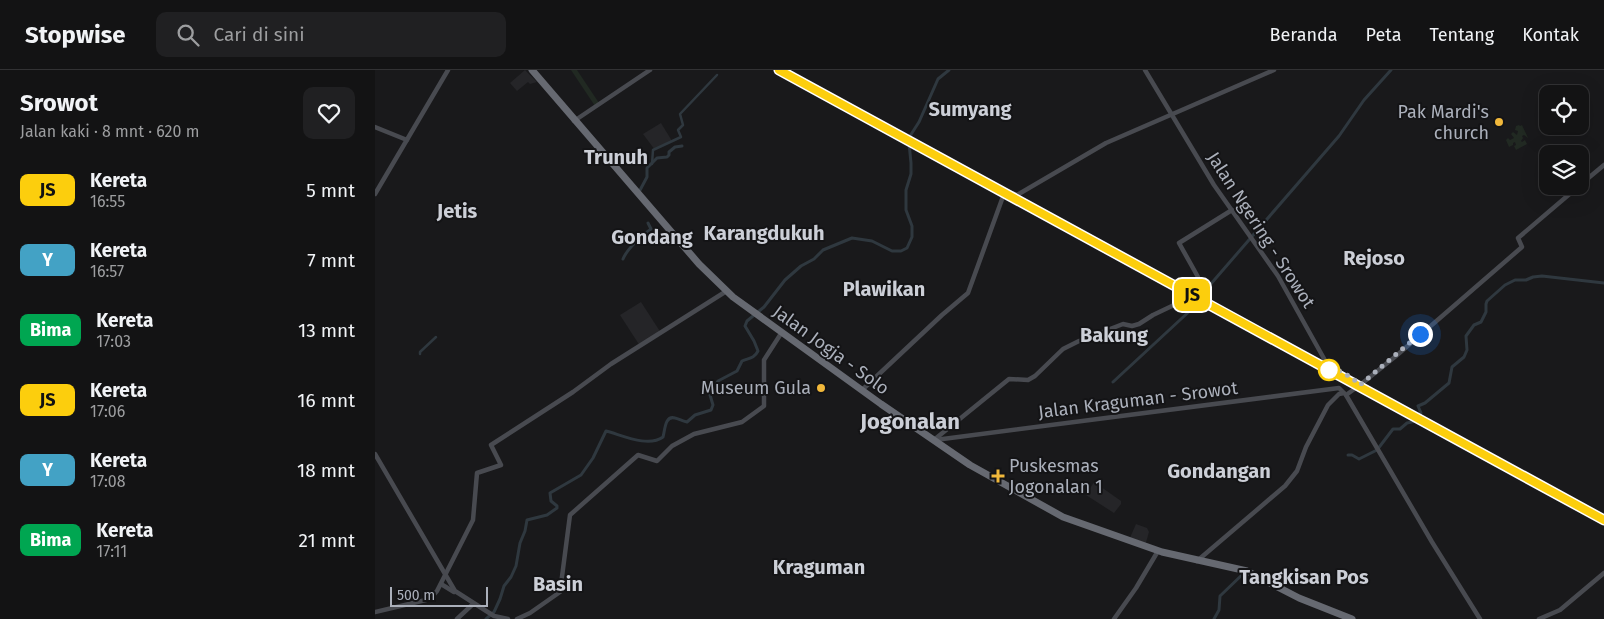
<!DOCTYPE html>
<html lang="id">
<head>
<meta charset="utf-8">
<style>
  :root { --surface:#131314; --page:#202022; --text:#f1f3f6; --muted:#9d9ea0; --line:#323234 }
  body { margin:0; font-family:"Fira Sans",sans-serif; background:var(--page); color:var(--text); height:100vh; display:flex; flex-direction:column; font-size:19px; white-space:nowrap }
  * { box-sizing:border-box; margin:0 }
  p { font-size:16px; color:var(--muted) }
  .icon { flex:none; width:28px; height:28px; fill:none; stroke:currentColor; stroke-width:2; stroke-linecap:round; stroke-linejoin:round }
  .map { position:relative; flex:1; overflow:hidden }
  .drawer { display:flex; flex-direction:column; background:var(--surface); width:375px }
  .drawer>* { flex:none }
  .badge { padding:0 10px; border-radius:8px; font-size:18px; line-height:32px }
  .controls { position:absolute; left:1164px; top:15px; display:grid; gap:10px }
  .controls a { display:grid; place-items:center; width:50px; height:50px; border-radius:10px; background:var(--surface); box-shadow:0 5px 20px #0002,0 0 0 1px var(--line); font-size:25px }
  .scale { position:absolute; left:15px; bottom:12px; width:98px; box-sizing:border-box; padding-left:5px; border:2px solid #abb0bb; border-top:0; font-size:14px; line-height:18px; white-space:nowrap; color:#abb0bb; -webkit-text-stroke:4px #141416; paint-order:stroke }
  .you { position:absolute; width:25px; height:25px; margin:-12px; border:4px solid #fff; border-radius:50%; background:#1a73e8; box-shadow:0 0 0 8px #1a73e833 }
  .map>.badge { position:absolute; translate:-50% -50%; box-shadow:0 0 0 2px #fff }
  .round { display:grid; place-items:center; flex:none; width:52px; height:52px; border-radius:10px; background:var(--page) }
  .headline { display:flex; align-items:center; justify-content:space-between; height:85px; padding:0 20px }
  h1 { font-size:24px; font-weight:700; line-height:38px }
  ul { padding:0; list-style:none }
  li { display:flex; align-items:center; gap:15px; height:70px; padding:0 20px }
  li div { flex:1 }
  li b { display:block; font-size:19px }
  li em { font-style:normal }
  li .badge { min-width:55px; font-weight:700; text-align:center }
  header { display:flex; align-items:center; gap:30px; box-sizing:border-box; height:70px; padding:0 25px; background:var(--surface); border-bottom:1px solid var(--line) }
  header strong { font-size:24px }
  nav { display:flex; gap:28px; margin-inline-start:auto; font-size:18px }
  .search { width:350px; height:45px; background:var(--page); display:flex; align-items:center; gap:12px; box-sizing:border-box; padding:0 18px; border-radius:10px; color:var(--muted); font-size:19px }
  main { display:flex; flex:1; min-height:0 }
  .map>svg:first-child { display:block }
  .built { fill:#252528 }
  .green { fill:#212922 }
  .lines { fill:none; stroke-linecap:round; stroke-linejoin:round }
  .canal { stroke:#2f383f; stroke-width:2.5 }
  .river { stroke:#2f383f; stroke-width:3 }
  .secondary { stroke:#484a50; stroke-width:4.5 }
  .highway { stroke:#666971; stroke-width:7 }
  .rail { stroke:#4d4f55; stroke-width:1; stroke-dasharray:6 5; stroke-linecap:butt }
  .line-casing { stroke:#fff; stroke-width:11 }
  .line { stroke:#fcce0d; stroke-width:8 }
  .walk { stroke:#abb0bb; stroke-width:5; stroke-dasharray:0 9 }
  .poi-dot { fill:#f1b83b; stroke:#141416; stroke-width:2 }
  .stop-dot { fill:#fff; stroke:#fcce0d; stroke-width:2.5 }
  .labels { text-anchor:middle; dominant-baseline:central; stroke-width:4; stroke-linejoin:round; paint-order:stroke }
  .poi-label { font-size:18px; fill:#abb0bb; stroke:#141416; text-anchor:end }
  .street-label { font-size:18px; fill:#abb0bb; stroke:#141416 }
  .quarter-label { font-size:20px; font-weight:bold; fill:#cccfd7; stroke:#141416 }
  .district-label { font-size:22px; font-weight:bold; fill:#cccfd7; stroke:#141416 }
</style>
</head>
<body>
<header>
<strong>Stopwise</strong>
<div class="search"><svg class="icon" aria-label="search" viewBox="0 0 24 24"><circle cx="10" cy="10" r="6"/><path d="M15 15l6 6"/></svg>Cari di sini</div>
<nav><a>Beranda</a><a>Peta</a><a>Tentang</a><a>Kontak</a></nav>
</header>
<main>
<section class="drawer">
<div class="headline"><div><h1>Srowot</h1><p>Jalan kaki · 8 mnt · 620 m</p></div><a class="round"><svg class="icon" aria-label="heart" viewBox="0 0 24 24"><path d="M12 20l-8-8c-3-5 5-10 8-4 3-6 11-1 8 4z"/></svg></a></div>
<ul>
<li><span class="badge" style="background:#fcce0d;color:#111">JS</span><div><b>Kereta</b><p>16:55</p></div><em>5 mnt</em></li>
<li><span class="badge" style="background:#43a2c5;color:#fff">Y</span><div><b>Kereta</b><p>16:57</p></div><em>7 mnt</em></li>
<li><span class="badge" style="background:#00a651;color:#fff">Bima</span><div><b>Kereta</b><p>17:03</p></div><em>13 mnt</em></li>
<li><span class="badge" style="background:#fcce0d;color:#111">JS</span><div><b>Kereta</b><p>17:06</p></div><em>16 mnt</em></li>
<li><span class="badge" style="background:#43a2c5;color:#fff">Y</span><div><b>Kereta</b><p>17:08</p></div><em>18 mnt</em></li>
<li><span class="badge" style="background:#00a651;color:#fff">Bima</span><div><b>Kereta</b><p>17:11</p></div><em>21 mnt</em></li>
</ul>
</section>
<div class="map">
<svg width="1229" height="549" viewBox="0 0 1229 549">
  <rect width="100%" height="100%" fill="#19191b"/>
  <g class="built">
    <path d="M150,0L162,12L155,14L153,12L142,21L135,13Z"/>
    <path d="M286,53L297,71L280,80L268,64Z"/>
    <path d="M266,232L286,263L265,276L245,245Z"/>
    <path d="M719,412L746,431V434L739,443L711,425Z"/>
    <path d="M761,454L772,458L774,462L770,476L754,470Z"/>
  </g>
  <g class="green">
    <path d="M196,0H202L224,33L220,36Z"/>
    <path d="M1144,55L1145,56L1147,55L1153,68L1149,65L1147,66L1148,68L1146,71L1147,72L1150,70L1152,74L1141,80L1139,76L1141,75L1140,72L1138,73V75L1134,77L1131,70L1133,68L1135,70L1139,68L1136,64L1138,62L1142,65L1143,61L1140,60L1141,56Z"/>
  </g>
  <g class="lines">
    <g class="canal">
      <path d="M277,94L278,80L306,67L303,60L308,55L305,44L342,5"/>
      <path d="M45,284V282L61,267"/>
    </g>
    <g class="river">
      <path d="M264,122L272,107V98L282,88L292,87L294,85V82L300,77L307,76"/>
      <path d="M248,189C252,179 267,165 276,159L273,153"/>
      <path d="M738,312L819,237L828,223L964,66L989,30L1016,0"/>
      <path d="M973,385H977L984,389L1002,380L1018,359H1025L1032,353L1041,351L1046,343L1043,336L1050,333L1074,313L1077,297L1089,287L1092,280L1091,266L1099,255L1106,252L1111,242V234L1112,231L1130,215L1140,210H1151L1158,207L1167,206L1229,213"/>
      <path d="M111,549L119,542L125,529L129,516L136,507L141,496L145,473L150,461L152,450L172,445L182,438V436L176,431L175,423L206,405L218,388L231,361C247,365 273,378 288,367C290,360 290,345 300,348C304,349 307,351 312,352L320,345L336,340L338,335L335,325L343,311L362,301L367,291C373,288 379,289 383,281L379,271L370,256L372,251L389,237L410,210L426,196L439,189L448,180L477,168L497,171L517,181H526L532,178L537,167V156L531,140V120L536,104V93L534,73L535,66L544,52L563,9L574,0"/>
      <path d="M839,549L844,540L845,526L870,502"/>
    </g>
    <g class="secondary">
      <path d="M770,0L839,115L903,206L952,294L984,314L985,315L971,325"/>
      <path d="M199,51L275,0"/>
      <path d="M0,57L32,70"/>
      <path d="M1205,115L1229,95"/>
      <path d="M0,124L73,0"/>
      <path d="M812,222L823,207L804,173L857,140"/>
      <path d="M985,315L1021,286L1147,177L1143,168L1204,116"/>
      <path d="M487,320L567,245L593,223L630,121L642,125L731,73L899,0"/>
      <path d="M971,325L1057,472L1105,549"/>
      <path d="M560,369L634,309L653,310L660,306L688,279L704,271L748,254L757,256L764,254L778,245L799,235L811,224"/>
      <path d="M560,370L964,318L968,322"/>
      <path d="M0,384L80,521L119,546L133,549"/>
      <path d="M822,491L910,416L922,401L931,377L953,335L964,324L969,323"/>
      <path d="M66,514L79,522"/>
      <path d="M0,542L55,529L62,521L98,450L102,403L126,395L116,375L198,322L236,294L350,222"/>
      <path d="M82,549L98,534"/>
      <path d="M142,549L155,543L185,522L195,445L263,385L282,391L297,376L319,364L367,352L389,336V290L407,262"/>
      <path d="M739,549L761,518L783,481"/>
      <path d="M1164,549L1185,540L1229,503"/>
    </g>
    <path class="highway" d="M157,0L324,194L358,227L506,334L595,395L688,447L787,482L872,501L924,528L977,549"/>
    <path class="rail" d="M402,0L1229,451"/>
  </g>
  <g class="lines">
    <g class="line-casing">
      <path id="line" d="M404,0L1229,450"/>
    </g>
    <use href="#line" class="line"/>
    <path class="walk" d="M954,300L953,295L976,307L985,315L1045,264"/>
  </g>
  <g class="poi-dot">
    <circle cx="1124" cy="52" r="5"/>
    <circle cx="446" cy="318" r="5"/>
    <path d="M620.5 398.5h5v5h5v5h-5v5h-5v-5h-5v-5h5z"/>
  </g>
  <circle class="stop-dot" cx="954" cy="300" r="10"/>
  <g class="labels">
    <g class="poi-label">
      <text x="1114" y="42">Pak Mardi's<tspan x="1114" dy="21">church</tspan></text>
      <text x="436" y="318">Museum Gula</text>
      <text x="634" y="396" text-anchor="start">Puskesmas<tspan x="634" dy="21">Jogonalan 1</tspan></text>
    </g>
    <g class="street-label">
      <text transform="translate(886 160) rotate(57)">Jalan Ngering - Srowot</text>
      <text transform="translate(456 280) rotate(36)">Jalan Jogja - Solo</text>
      <text transform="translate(763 330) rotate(-7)">Jalan Kraguman - Srowot</text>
    </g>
    <g class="quarter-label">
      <text x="595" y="39">Sumyang</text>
      <text x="241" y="87">Trunuh</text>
      <text x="82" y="141">Jetis</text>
      <text x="389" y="163">Karangdukuh</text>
      <text x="277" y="167">Gondang</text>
      <text x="999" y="188">Rejoso</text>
      <text x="509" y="219">Plawikan</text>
      <text x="739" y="265">Bakung</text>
      <text x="844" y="401">Gondangan</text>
      <text x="444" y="497">Kraguman</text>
      <text x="929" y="507">Tangkisan Pos</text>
      <text x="183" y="514">Basin</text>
    </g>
    <g class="district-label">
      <text x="535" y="351">Jogonalan</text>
    </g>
  </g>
</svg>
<div class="controls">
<a><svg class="icon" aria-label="locate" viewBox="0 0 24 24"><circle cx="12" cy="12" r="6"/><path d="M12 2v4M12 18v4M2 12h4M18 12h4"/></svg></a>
<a><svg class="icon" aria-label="layers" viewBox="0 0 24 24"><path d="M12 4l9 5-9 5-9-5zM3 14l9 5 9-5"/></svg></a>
</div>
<div class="scale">500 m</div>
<div class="you" style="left:1045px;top:264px"></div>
<b class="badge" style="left:817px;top:225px;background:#fcce0d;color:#111">JS</b>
</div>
</main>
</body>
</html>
